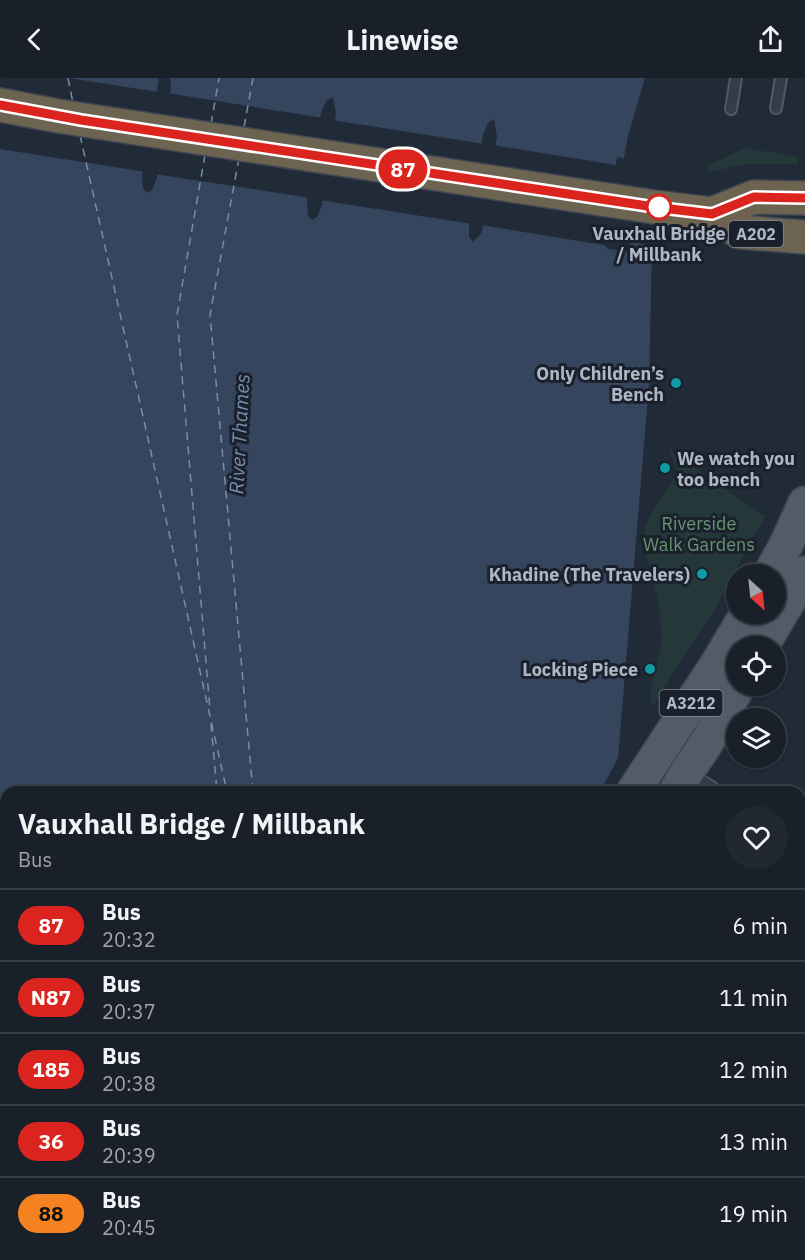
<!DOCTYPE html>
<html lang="en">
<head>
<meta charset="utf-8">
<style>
  :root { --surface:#192029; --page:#222831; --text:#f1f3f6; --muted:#9fa3a8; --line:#373e46 }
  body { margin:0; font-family:"IBM Plex Sans",sans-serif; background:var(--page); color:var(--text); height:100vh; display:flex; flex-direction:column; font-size:22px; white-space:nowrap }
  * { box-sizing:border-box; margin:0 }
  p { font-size:20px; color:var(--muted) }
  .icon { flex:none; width:33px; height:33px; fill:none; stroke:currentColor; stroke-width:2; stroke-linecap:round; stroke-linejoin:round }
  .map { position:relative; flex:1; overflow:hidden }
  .sheet { position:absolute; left:0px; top:708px; width:806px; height:474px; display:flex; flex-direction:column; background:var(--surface); border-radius:18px 18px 0 0; box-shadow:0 2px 4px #0004,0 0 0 2px var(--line) }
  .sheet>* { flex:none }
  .badge { padding:0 12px; border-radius:20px; font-size:21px; line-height:39px }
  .needle { width:39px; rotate:153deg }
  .buttons { position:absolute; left:726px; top:486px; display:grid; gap:12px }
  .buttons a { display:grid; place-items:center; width:60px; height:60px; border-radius:50%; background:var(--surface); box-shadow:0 2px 4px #0004,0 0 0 2px var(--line); font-size:30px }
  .map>.badge { position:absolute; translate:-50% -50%; box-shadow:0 0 0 3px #fff }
  .round { display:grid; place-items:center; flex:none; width:63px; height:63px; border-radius:32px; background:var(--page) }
  .headline { display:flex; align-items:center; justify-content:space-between; height:102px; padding:0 18px }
  h1 { font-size:28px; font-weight:700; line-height:45px }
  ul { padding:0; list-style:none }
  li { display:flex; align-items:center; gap:18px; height:72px; padding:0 18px; border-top:2px solid var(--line) }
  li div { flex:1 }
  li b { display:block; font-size:22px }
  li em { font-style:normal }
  li .badge { min-width:66px; font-weight:700; text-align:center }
  header { display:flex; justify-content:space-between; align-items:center; height:78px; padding:0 18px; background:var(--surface); font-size:27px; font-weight:700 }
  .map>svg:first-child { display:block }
  .green { fill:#243739 }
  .water { fill:#35455e; fill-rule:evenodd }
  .pier { fill:#212a37 }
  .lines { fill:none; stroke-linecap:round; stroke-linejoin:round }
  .ferry { stroke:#778dac; stroke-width:1.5; stroke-dasharray:8 6; stroke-linecap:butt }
  .lane-casing { stroke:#525965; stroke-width:14 }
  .street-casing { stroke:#525965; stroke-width:24 }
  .secondary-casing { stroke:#525965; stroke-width:33 }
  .primary-casing { stroke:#3e4551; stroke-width:36 }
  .highway-casing { stroke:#3f4652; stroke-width:36 }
  .lane { stroke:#343c47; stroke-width:10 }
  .street { stroke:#343c47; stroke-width:21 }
  .secondary { stroke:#424b5a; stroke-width:30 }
  .primary { stroke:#525b68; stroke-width:33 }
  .highway { stroke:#6d6351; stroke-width:33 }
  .line-casing { stroke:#fff; stroke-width:14 }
  .line { stroke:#dc241f; stroke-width:9 }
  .stop-dot { fill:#fff; stroke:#dc241f; stroke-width:3 }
  .culture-dot { fill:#0f9aa8; stroke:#1a212c; stroke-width:2 }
  .labels { text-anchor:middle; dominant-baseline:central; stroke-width:6; stroke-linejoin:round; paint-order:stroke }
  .shield { fill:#1a212c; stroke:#828996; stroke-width:1.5 }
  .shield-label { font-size:16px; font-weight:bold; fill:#afb6c4 }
  .stop-label { font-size:18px; font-weight:bold; fill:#afb6c4; stroke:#1a212c }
  .poi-label { font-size:18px; font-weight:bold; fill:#afb6c4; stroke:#1a212c; text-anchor:end }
  .park-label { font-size:18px; fill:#679472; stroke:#1a212c }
  .water-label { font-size:20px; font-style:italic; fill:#778dac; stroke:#1a212c }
</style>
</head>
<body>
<header><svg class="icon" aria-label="back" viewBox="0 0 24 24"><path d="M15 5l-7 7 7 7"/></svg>Linewise<svg class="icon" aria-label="share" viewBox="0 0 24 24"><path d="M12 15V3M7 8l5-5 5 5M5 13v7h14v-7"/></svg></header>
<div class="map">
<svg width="805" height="1182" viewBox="0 0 805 1182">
  <rect width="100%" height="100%" fill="#212a37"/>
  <g class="green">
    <path d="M745,70L799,79L797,86H746L710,94L707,88Z"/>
    <path d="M669,372L765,438L716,529L652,629C647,606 660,585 661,562C662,537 656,513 650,489C648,481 643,471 643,462C645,435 667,416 677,392Z"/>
  </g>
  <path class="water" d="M5,0H159L142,98L143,110L147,115L152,112L157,100L171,10L170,0H645L628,58L609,158L652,165L649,307L618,680L600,714H6V1176H568V1182H0V37ZM333,19L336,36L322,127L317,139L312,142L308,137L307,124L321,34L327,22ZM494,41L497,59L483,149L481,156L473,164L469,159V146L483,57L488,45Z"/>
  <g class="pier">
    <path d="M2,0H69L158,14L146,94L0,71V16Z"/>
    <path d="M167,15L323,40L311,120L154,96Z"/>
    <path d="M332,42L484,66L472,146L320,122Z"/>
    <path d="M492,67L616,87L617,79L627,81L613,156L653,162L655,168L631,164L629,174L608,171L604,167L480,147Z"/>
  </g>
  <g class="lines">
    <g class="ferry">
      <path d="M68,0L73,25"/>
      <path d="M211,46L219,0"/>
      <path d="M244,49L253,0"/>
      <path d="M80,57L227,714"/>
      <path d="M205,77L177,237L210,632"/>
      <path d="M239,80L210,237L253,714"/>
      <path d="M211,646L217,714"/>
      <path d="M256,1176L257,1182"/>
      <path d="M295,1176L296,1182"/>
      <path d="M331,1176L332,1182"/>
    </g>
    <g class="lane-casing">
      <g id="lane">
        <path d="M776,30L781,0"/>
        <path d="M731,31L736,0"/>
      </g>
    </g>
    <g class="street-casing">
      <path id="street" d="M684,698L710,714"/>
    </g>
    <g class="secondary-casing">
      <path id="secondary" d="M800,946H805"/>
    </g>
    <g class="primary-casing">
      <g id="primary">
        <path d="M770,496L786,467L805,425"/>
        <path d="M762,568L805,495"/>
        <path d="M633,714L715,589L747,536"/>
        <path d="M676,714C685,693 700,677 711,657C719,640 729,624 739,608"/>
        <path d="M603,1176V1182"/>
        <path d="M633,1182V1176"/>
      </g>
    </g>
    <g class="highway-casing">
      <g id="highway">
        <path d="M0,27L58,38L654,129L712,136L740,154L805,159"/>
        <path d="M712,136L754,119L805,120"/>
      </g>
    </g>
    <use href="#lane" class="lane"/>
    <use href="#street" class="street"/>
    <use href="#secondary" class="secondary"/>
    <use href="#primary" class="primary"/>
    <use href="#highway" class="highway"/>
  </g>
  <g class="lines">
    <g class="line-casing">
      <path id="line" d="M0,27L81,42L654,129L712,136L754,119L805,120"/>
    </g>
    <use href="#line" class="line"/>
  </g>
  <circle class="stop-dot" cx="659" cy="129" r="12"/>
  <g class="culture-dot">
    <circle cx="676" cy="305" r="6"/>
    <circle cx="665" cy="390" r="6"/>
    <circle cx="702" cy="496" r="6"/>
    <circle cx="650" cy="591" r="6"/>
  </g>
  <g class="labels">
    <g class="shield">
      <rect x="729" y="143" width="54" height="26" rx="4.5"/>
      <rect x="659.5" y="612" width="63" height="26" rx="4.5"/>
    </g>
    <g class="shield-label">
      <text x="756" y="156">A202</text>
      <text x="691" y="625">A3212</text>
    </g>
    <g class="stop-label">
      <text x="659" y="155">Vauxhall Bridge<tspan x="659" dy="21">/ Millbank</tspan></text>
    </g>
    <g class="poi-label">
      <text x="664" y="295">Only Children’s<tspan x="664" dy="21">Bench</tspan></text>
      <text x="677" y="380" text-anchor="start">We watch you<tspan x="677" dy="21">too bench</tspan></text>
      <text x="690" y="496">Khadine (The Travelers)</text>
      <text x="638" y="591">Locking Piece</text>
    </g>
    <g class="park-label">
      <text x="699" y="445">Riverside<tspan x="699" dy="21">Walk Gardens</tspan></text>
    </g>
    <g class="water-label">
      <text transform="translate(239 356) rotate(-87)">River Thames</text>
    </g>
  </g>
</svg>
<div class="buttons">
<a><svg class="needle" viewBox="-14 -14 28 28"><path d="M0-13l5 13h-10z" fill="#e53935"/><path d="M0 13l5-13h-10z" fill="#9fa3a8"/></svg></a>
<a><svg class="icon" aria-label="locate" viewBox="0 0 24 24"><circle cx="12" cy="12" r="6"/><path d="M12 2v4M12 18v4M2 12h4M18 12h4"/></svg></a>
<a><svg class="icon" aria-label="layers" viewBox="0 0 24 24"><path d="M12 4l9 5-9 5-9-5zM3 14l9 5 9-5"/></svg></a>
</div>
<b class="badge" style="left:403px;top:91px;background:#dc241f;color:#fff">87</b>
<section class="sheet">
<div class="headline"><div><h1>Vauxhall Bridge / Millbank</h1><p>Bus</p></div><a class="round"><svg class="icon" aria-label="heart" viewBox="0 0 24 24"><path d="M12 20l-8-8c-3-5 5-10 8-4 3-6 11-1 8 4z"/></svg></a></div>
<ul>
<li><span class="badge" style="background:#dc241f;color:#fff">87</span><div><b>Bus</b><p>20:32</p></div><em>6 min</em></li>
<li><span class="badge" style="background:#dc241f;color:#fff">N87</span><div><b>Bus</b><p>20:37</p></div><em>11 min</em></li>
<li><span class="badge" style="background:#dc241f;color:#fff">185</span><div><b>Bus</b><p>20:38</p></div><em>12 min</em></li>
<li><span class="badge" style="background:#dc241f;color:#fff">36</span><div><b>Bus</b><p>20:39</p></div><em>13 min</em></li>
<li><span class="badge" style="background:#f58220;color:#111">88</span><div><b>Bus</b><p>20:45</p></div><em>19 min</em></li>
</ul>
</section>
</div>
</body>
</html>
